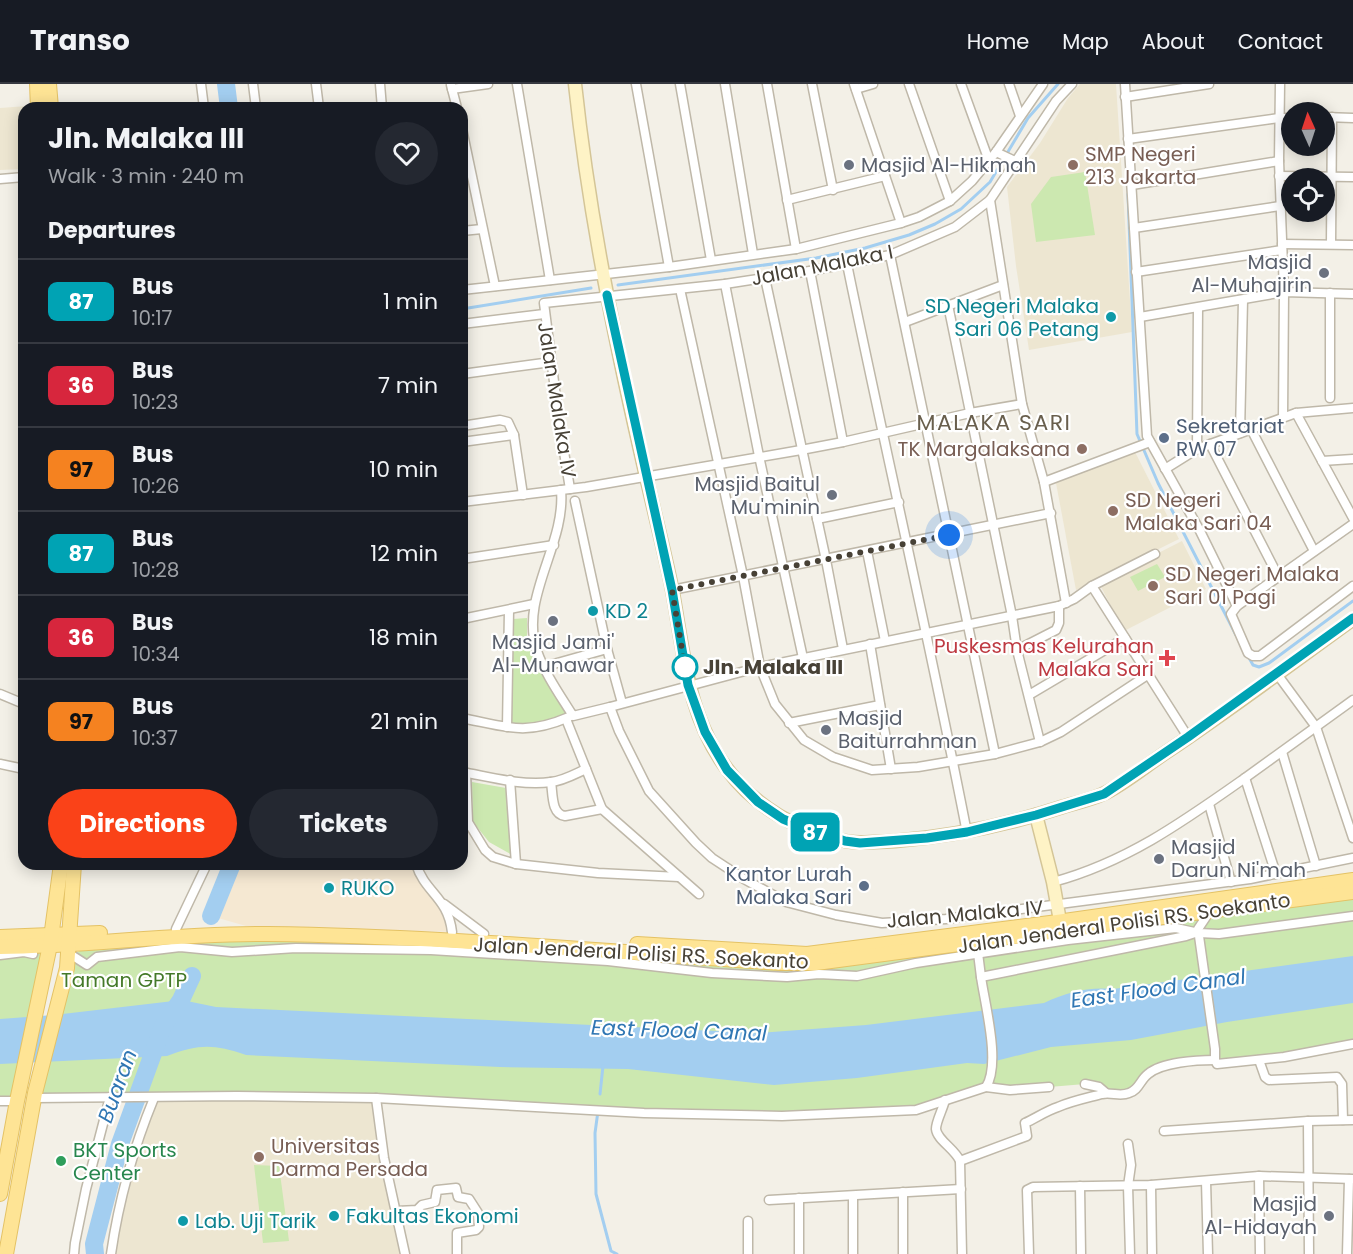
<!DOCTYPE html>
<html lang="en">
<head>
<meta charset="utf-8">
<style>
  :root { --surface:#171b24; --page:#242831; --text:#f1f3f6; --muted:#9ea1a6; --line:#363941; --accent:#fa4218 }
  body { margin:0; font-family:Poppins,sans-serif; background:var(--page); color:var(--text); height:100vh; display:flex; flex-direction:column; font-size:22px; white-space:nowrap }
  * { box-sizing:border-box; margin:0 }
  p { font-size:20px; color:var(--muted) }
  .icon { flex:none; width:33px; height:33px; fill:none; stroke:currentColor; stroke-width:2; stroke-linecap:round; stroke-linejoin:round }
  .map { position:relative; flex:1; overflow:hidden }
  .details { position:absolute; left:18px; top:18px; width:450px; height:768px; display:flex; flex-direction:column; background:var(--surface); border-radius:18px; box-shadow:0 3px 15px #0003 }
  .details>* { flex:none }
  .badge { padding:0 12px; border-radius:9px; font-size:21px; line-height:39px }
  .needle { width:39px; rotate:357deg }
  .tools { position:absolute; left:1281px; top:18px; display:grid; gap:12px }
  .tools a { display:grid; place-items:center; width:54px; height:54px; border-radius:50%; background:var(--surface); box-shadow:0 3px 15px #0003; font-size:30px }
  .you { position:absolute; width:30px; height:30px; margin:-15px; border:4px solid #fff; border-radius:50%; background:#1a73e8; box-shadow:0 0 0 9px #1a73e833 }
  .map>.badge { position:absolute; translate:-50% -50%; box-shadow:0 0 0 3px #fff }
  h2 { padding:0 30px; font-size:22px; line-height:54px }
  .round { display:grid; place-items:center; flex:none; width:63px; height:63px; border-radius:32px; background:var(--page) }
  .headline { display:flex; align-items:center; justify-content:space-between; height:102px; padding:0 30px }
  h1 { font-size:28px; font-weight:700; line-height:45px }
  .cta { display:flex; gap:12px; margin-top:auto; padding:12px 30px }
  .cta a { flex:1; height:69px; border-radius:36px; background:var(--accent); color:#fff; font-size:24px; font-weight:700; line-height:69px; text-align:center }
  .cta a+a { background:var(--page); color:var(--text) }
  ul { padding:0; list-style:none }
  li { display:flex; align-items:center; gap:18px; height:84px; padding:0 30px; border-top:2px solid var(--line) }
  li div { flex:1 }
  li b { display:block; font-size:22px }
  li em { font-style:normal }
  li .badge { min-width:66px; font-weight:700; text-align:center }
  header { display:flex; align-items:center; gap:36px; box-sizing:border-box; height:84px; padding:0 30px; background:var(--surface); border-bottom:2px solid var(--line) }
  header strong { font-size:28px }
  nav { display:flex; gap:33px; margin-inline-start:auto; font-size:21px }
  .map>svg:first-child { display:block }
  .commercial { fill:#f5e8d2 }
  .education { fill:#ede6d1 }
  .green { fill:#cce8b0 }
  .water { fill:#a3cef0 }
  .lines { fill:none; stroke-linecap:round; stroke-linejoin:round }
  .stream { stroke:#a3cef0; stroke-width:3 }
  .river { stroke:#a3cef0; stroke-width:18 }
  .street-casing { stroke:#bfb8a9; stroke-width:11 }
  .secondary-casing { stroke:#d4c597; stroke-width:15 }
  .primary-casing { stroke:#e4c265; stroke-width:16 }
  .street { stroke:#fff; stroke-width:8 }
  .secondary { stroke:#fef3c6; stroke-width:12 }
  .primary { stroke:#fee495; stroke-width:14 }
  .line-casing { stroke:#fff; stroke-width:14 }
  .line { stroke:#00a3b4; stroke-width:9 }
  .walk { stroke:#474136; stroke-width:6; stroke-dasharray:0 10.8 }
  .worship-dot { fill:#6b7280; stroke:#fff; stroke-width:2 }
  .education-dot { fill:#8d6e63; stroke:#fff; stroke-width:2 }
  .culture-dot { fill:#0f9aa8; stroke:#fff; stroke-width:2 }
  .service-dot { fill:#5c6f8a; stroke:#fff; stroke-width:2 }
  .health-dot { fill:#e0444e; stroke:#fff; stroke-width:2 }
  .stop-dot { fill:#fff; stroke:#00a3b4; stroke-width:3 }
  .leisure-dot { fill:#2e9e5b; stroke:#fff; stroke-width:2 }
  .labels { text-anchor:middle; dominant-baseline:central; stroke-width:4.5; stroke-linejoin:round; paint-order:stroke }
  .education-label { font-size:20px; fill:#785e54; stroke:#fff; text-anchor:start }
  .worship-label { font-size:20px; fill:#5b616d; stroke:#fff; text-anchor:start }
  .street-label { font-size:20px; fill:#474136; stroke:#fff }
  .culture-label { font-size:20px; fill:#0d838f; stroke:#fff; text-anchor:start }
  .service-label { font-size:20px; fill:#4e5e75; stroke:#fff; text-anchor:start }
  .health-label { font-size:20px; fill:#be3a42; stroke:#fff; text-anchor:end }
  .stop-label { font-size:20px; font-weight:bold; fill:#474136; stroke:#fff; text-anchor:start }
  .park-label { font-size:20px; fill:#447929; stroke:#fff }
  .leisure-label { font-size:20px; fill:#27864d; stroke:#fff; text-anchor:start }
  .water-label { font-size:21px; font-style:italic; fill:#2f76b3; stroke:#fff }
  .quarter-label { font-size:22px; letter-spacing:1.5px; fill:#695f4d; stroke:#fff }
</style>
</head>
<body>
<header>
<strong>Transo</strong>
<nav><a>Home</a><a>Map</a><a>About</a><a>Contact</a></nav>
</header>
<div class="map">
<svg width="1353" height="1170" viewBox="0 0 1353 1170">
  <rect width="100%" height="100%" fill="#f3f0e7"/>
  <path class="commercial" d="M232,780H416L444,820L452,848L246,842L211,832Z"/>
  <g class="education">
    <path d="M1080,0H1116L1132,248L1029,266L1016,182L1007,103L1040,59L1068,14Z"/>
    <path d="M27,22V24H24V85L0,86V24Z"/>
    <path d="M1134,366L1179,455L1076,506L1056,399Z"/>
    <path d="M1182,457L1206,505L1124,547L1099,499Z"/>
    <path d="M154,1014H376L405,1170H111L117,1130Z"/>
  </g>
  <g class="green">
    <path d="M1085,88L1095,151L1036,158L1031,120L1051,93Z"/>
    <path d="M1157,480L1165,493L1138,507L1130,493Z"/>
    <path d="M527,534V553L566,630L522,643L511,640L513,535Z"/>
    <path d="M472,698L506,704L512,771L489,758L473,738Z"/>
    <path d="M1353,808V960L1284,973L1215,976L1152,986L1137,1005L1119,1012L1085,1000L1049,1003H986L929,1023L782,1032L376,1014L52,1015L35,1009L67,878L78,868L94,858L266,850L781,879Z"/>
    <path d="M50,861L17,1017H0V863Z"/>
    <path d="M254,1081L279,1082L289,1157L263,1159Z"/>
  </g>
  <path class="water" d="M1353,872V919L1227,938L1131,956L1051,963L984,980L967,979L857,994L774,1001L628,985L500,983L246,971C213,960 200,960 167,972L0,980V935L54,931L182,916L216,923L758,949L866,941L1044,919C1068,908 1087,903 1113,905Z"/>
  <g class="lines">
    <g class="stream">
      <path d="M1128,110L1137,350L1158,399L1236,551"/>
      <path d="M618,201L816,174L865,164L909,151L935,140L961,125L990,98L1028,34L1058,0"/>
      <path d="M462,225L591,204"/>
      <path d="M1248,572L1253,581L1259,583L1269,579L1353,517"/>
      <path d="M600,1010L603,982"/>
      <path d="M598,1027L595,1049L596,1110L611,1167L617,1170"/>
    </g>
    <g class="river">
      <path d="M226,0L229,24"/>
      <path d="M211,832L232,780"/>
      <path d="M95,1170L94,1160L120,1060L163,942L181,916L192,892"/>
    </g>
    <g class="street-casing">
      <g id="street">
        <path d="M201,0L204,24"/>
        <path d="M253,0L256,24"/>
        <path d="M316,0L319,24"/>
        <path d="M380,0L382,24"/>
        <path d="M517,0L550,196"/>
        <path d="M636,0L669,183"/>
        <path d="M680,0L711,176"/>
        <path d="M725,0L753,170"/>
        <path d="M767,0L796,165"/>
        <path d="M812,0L833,106"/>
        <path d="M854,0L901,139"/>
        <path d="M909,0L950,117"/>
        <path d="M961,0L989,77"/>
        <path d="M1009,0L1020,32"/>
        <path d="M1125,0L1147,352L1200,447L1237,522"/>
        <path d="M1280,0L1279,77L1284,208L1283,333"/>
        <path d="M451,1L457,24"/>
        <path d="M452,5L488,0"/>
        <path d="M856,5L873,0"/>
        <path d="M1125,13L1209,0"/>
        <path d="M1324,33L1353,34"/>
        <path d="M462,45L495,202"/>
        <path d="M1128,55L1279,34H1292"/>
        <path d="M996,68L1017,78"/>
        <path d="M1279,92L1353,93"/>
        <path d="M0,95L24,93"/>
        <path d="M1132,101L1279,77"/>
        <path d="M787,116L885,92"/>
        <path d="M990,116L1022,320L1044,398L1066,519"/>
        <path d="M1134,144L1280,122"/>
        <path d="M462,147L482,145"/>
        <path d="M1282,160L1353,161"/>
        <path d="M1331,160L1332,33"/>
        <path d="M890,171L995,670"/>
        <path d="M847,180C886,370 930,558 967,749"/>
        <path d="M810,187L843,358"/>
        <path d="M1136,188L1282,166"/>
        <path d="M765,194L826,476L843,565"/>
        <path d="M725,200L759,372L803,574"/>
        <path d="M680,205L743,492L760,583L775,620L804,656L833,673L872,686L918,683L995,670L1040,658L1061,648L1149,590"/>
        <path d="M462,206L669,183L796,165L901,139L919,133L950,117L972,97L996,68L1043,0"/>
        <path d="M948,221L1012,532L1017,566L1040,658"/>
        <path d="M1140,233L1284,208L1353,210"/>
        <path d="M905,238L1003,201"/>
        <path d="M462,240L544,230"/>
        <path d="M462,290L551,278"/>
        <path d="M1330,314V209"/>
        <path d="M1296,329L1353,434"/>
        <path d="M462,342L500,336L508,338L514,351L523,411"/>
        <path d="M1251,345L1314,467"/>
        <path d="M1240,349L1243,216"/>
        <path d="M462,358L514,351"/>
        <path d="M1210,360L1278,492"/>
        <path d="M1197,365L1198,224"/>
        <path d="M1322,377L1353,375"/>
        <path d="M1165,385L1197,365L1296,329L1353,324"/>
        <path d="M1044,398L1150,358"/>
        <path d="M570,405L559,337L544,219L725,200L810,187L890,171L955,143L990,116L1056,17L1072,0"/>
        <path d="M561,406C566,461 519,513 537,567C545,590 560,611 573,632L610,623L619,647L649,707L696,759L712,774L744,795L786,818L836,831L882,839L946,835L1250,795L1353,774"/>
        <path d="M575,417L607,565L622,619"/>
        <path d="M462,418L586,403L801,366L843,358L970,329L1022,320"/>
        <path d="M817,435L899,418"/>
        <path d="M1353,440L1237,522L1231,530L1248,569L1253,572H1260L1353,502"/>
        <path d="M867,467L885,557"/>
        <path d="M462,475L554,461"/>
        <path d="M1092,502L1188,653"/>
        <path d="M672,506L1051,429"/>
        <path d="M462,535L534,520"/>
        <path d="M870,560L891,685"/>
        <path d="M1017,566L1056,546L1059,539V522"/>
        <path d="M543,583L607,565"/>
        <path d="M1277,590L1316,643L1353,754"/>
        <path d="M0,610L24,620"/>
        <path d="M1029,611L1125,554"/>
        <path d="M610,623L760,583L1059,522L1074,515L1092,502L1155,470"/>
        <path d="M462,634C507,643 525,652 569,633"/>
        <path d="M566,635L602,725L699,810"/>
        <path d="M789,639L880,621"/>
        <path d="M507,643L509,526"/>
        <path d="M1282,668L1316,782"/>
        <path d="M0,680L24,685"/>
        <path d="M462,688C490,693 522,702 551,698C563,697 575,690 586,685"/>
        <path d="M466,689L468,738L485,766L493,773L516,780L598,789L679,793"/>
        <path d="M1245,694L1276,790"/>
        <path d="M510,696L516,780"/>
        <path d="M551,698C553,710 551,730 565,732L602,725"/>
        <path d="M1209,720L1231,798"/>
        <path d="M416,780C425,809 448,813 452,848"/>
        <path d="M1053,798C1127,778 1184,737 1245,694C1281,668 1317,642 1353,616"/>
        <path d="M444,820L484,850"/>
        <path d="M1210,827L1198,845L1215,965V976L1217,980L1284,973L1353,960"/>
        <path d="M176,845L207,780"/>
        <path d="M978,869L981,893"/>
        <path d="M0,871L24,868L33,870"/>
        <path d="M73,872L87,881L97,873L180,863L232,868L296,864L431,866L608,877L712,889L787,893L819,890L857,892L916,879L1068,856L1176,844L1199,849L1219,850L1353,832"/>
        <path d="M1259,976L1265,993L1269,996L1337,993L1342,1000L1343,1036"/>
        <path d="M1085,1000L1099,1003L1106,1009"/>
        <path d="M986,1003L1010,1006L1049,1003"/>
        <path d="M35,1014L237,1012L376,1014L644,1029L782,1032L916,1026L986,1003C1001,980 985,921 981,893L1186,852L1195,849"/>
        <path d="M376,1014L384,1074L405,1170"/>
        <path d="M945,1016C943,1025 936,1037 936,1045C937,1056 955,1065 960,1077L962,1170"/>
        <path d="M0,1017H17"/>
        <path d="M1308,1037L1309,1170"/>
        <path d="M1164,1047L1308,1037L1353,1036"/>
        <path d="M1128,1060L1131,1081L1128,1102L1130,1170"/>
        <path d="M960,1077L1027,1052L1025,1039C1036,1034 1046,1027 1058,1023C1072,1017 1087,1014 1102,1010C1112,1008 1120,1013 1129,1009C1139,1006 1140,996 1148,990C1162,978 1197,976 1215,976"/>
        <path d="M1259,1092L1260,1170"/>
        <path d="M1206,1097L1208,1170"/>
        <path d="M1151,1101L1152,1170"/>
        <path d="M1080,1102L1081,1170"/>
        <path d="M903,1108V1170"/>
        <path d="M853,1112V1170"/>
        <path d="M799,1114V1170"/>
        <path d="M769,1116L961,1105"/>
        <path d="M397,1127L417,1126L422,1121L435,1118L437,1106L456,1104L458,1113L469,1115L478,1129L479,1143L476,1146L457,1149V1170"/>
        <path d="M748,1137V1170"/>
        <path d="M74,1170L75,1159L86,1105L110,1013"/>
        <path d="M111,1170C119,1115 133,1065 154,1014"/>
        <path d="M1029,1170L1027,1106L1033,1103L1151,1101L1259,1092L1353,1095"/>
        <path d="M1347,1170L1349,1095"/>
      </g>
    </g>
    <g class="secondary-casing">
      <g id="secondary">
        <path d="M575,0C591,151 624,300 659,447C664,468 669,489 673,510C684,571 688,633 727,685C755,723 799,748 845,757C862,760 878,758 895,757C952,752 1007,741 1062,723C1075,719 1090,716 1103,710C1123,701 1148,680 1168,667C1231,625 1292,579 1353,535"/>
        <path d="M1036,731L1053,798L1060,837"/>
      </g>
    </g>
    <g class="primary-casing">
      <g id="primary">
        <path d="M37,0L38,24"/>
        <path d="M49,0L51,24"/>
        <path d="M0,853L100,849"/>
        <path d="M637,860L807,870L1050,839L1353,796"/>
        <path d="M0,863C89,862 178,849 268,850C439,852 610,868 781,879H816L1353,808"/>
        <path d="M0,1110L17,1017L50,861L61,780"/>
        <path d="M6,1170L35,1009L67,884L74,780"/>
      </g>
    </g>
    <use href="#street" class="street"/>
    <use href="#secondary" class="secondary"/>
    <use href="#primary" class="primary"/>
  </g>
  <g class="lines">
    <g class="line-casing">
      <path id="line" d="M607,211L672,506L688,601L705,648L727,686L758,718L783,735L800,742L845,757L860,759L927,754L967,748L1036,731L1104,710L1188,653L1353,534"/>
    </g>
    <use href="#line" class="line"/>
    <path class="walk" d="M685,583L672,506L949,451"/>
  </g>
  <g class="worship-dot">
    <circle cx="849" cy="81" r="6"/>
    <circle cx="1324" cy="189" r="6"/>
    <circle cx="832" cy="411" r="6"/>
    <circle cx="553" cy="537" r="6"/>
    <circle cx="826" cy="646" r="6"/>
    <circle cx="1159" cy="775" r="6"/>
    <circle cx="1329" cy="1132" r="6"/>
  </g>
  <g class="education-dot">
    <circle cx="1073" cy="81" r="6"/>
    <circle cx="1082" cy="365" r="6"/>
    <circle cx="1113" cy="427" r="6"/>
    <circle cx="1153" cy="502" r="6"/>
    <circle cx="259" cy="1073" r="6"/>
  </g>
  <g class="culture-dot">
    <circle cx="1111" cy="233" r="6"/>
    <circle cx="593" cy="527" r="6"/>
    <circle cx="329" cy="804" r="6"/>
    <circle cx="334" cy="1132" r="6"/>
    <circle cx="183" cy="1137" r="6"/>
  </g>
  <g class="service-dot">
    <circle cx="1164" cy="354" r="6"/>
    <circle cx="864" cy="802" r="6"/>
  </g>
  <path class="health-dot" d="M1164 565h6v6h6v6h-6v6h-6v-6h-6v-6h6z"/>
  <circle class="stop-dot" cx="685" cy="583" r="12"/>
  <circle class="leisure-dot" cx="61" cy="1077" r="6"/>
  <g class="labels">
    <g class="education-label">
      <text x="1085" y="70">SMP Negeri<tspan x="1085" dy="23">213 Jakarta</tspan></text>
      <text x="1070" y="365" text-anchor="end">TK Margalaksana</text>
      <text x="1125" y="416">SD Negeri<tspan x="1125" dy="23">Malaka Sari 04</tspan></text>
      <text x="1165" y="490">SD Negeri Malaka<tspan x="1165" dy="23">Sari 01 Pagi</tspan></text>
      <text x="271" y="1062">Universitas<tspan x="271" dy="23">Darma Persada</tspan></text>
    </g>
    <g class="worship-label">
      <text x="861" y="81">Masjid Al-Hikmah</text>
      <text x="1312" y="178" text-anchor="end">Masjid<tspan x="1312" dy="23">Al-Muhajirin</tspan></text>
      <text x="820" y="400" text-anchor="end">Masjid Baitul<tspan x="820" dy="23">Mu'minin</tspan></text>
      <text x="553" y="558" text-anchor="middle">Masjid Jami'<tspan x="553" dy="23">Al-Munawar</tspan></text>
      <text x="838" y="634">Masjid<tspan x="838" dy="23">Baiturrahman</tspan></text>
      <text x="1171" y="763">Masjid<tspan x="1171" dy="23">Darun Ni'mah</tspan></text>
      <text x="1317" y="1120" text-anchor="end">Masjid<tspan x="1317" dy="23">Al-Hidayah</tspan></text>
    </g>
    <g class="street-label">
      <text transform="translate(822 181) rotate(-11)">Jalan Malaka I</text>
      <text transform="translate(557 316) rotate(81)">Jalan Malaka IV</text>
      <text transform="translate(965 830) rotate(-5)">Jalan Malaka IV</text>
      <text transform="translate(1124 839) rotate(-8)">Jalan Jenderal Polisi RS. Soekanto</text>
      <text transform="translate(641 869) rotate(3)">Jalan Jenderal Polisi RS. Soekanto</text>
    </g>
    <g class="culture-label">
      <text x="1099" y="222" text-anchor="end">SD Negeri Malaka<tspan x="1099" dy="23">Sari 06 Petang</tspan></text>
      <text x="605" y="527">KD 2</text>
      <text x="341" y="804">RUKO</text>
      <text x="346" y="1132">Fakultas Ekonomi</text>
      <text x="195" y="1137">Lab. Uji Tarik</text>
    </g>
    <g class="service-label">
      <text x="1176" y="342">Sekretariat<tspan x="1176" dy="23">RW 07</tspan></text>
      <text x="852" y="790" text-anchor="end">Kantor Lurah<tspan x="852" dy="23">Malaka Sari</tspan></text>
    </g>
    <g class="health-label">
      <text x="1154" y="562">Puskesmas Kelurahan<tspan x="1154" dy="23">Malaka Sari</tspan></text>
    </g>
    <g class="stop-label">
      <text x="703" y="583">Jln. Malaka III</text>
    </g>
    <g class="park-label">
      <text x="124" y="896">Taman GPTP</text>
    </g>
    <g class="leisure-label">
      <text x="73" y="1066">BKT Sports<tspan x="73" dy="23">Center</tspan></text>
    </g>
    <g class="water-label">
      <text transform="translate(1158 904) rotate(-8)">East Flood Canal</text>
      <text transform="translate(679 946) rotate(2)">East Flood Canal</text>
      <text transform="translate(117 1002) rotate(-70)">Buaran</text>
    </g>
    <g class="quarter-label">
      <text x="994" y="338">MALAKA SARI</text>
    </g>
  </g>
</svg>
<div class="tools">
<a><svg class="needle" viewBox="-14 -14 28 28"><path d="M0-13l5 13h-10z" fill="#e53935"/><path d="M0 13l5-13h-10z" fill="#9ea1a6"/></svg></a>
<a><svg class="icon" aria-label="locate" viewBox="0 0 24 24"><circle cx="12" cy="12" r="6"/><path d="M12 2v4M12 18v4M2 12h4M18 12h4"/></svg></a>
</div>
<div class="you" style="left:949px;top:451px"></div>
<b class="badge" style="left:815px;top:748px;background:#00a3b4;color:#fff">87</b>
<section class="details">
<div class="headline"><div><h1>Jln. Malaka III</h1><p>Walk · 3 min · 240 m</p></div><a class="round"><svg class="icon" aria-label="heart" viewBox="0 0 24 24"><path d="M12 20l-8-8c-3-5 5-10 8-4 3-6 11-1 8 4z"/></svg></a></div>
<h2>Departures</h2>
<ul>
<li><span class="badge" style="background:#00a3b4;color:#fff">87</span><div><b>Bus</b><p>10:17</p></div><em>1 min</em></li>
<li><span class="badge" style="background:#d7263d;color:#fff">36</span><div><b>Bus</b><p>10:23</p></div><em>7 min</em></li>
<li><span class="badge" style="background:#f58220;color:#111">97</span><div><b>Bus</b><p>10:26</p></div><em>10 min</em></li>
<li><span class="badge" style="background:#00a3b4;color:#fff">87</span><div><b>Bus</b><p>10:28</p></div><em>12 min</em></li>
<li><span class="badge" style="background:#d7263d;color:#fff">36</span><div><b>Bus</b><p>10:34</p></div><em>18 min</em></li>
<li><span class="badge" style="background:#f58220;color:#111">97</span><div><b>Bus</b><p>10:37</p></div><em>21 min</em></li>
</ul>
<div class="cta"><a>Directions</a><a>Tickets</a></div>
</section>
</div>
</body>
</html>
